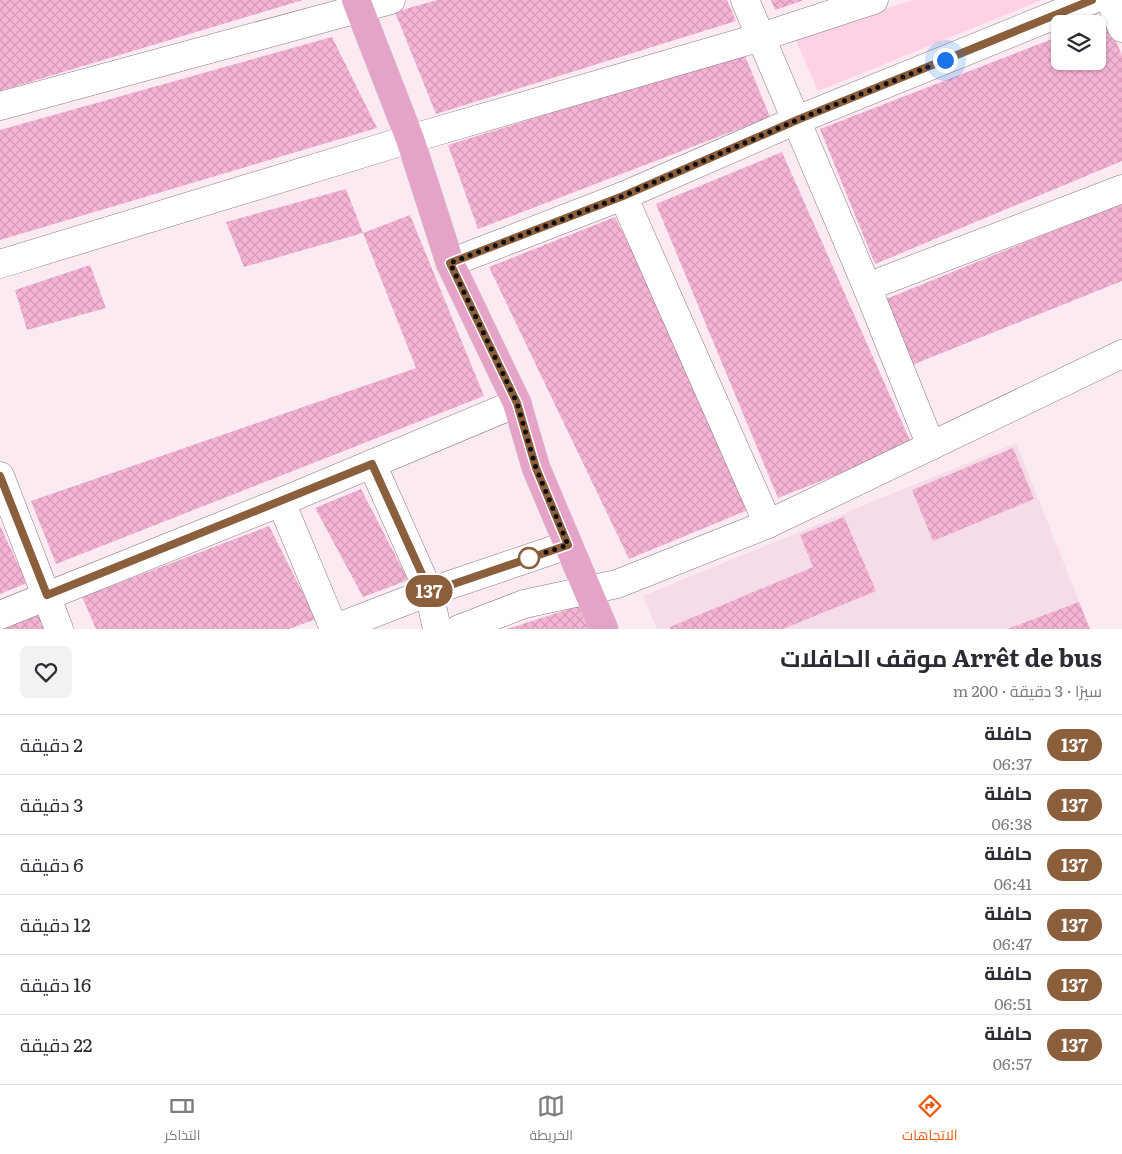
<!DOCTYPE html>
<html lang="ar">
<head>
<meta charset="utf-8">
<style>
  :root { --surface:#fff; --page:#f2f2f3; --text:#2b2b33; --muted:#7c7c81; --line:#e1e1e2; --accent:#ea580c }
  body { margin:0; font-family:Literata,Cairo,serif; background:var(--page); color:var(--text); direction:rtl; height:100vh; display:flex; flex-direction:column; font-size:19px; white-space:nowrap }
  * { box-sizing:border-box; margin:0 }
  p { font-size:16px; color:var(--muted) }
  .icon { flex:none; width:28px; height:28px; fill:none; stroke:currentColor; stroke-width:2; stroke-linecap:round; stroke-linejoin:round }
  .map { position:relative; height:629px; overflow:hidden; direction:ltr }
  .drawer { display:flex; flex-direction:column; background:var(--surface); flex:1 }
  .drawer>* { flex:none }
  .badge { padding:0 10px; border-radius:16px; font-size:18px; line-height:32px }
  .controls { position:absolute; left:1051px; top:15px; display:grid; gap:10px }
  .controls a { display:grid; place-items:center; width:55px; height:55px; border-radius:8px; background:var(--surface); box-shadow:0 1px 4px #0004; font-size:25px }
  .you { position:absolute; width:25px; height:25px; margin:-12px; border:4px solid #fff; border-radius:50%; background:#1a73e8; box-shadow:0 0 0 8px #1a73e833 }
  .map>.badge { position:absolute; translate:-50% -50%; box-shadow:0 0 0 2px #fff }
  .round { display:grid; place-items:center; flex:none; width:52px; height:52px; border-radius:8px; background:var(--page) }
  .head { display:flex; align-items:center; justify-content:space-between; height:85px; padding:0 20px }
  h1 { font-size:24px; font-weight:700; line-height:38px }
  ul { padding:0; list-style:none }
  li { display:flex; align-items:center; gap:15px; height:60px; padding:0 20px; border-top:1px solid var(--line) }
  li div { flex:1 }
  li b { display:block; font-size:19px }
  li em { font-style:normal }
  li .badge { min-width:55px; font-weight:700; text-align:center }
  .tab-bar { display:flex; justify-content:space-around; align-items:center; height:70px; border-top:1px solid var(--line); background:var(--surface); font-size:14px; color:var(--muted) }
  .tab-bar a { display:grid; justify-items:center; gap:2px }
  .tab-bar .selected { color:var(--accent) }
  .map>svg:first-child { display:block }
  .built { fill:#f5dce8 }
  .green { fill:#fed1e7 }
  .building { fill:url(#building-cross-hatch) }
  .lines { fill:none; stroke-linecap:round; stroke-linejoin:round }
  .minor-casing { stroke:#887980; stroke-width:29 }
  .major-casing { stroke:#d0cfcf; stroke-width:29 }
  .minor { stroke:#fff; stroke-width:28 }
  .major { stroke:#e5a3c8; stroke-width:28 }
  .line-casing { stroke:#fff; stroke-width:11 }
  .line { stroke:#8b5e3c; stroke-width:8 }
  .walk { stroke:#120d0f; stroke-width:5; stroke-dasharray:0 9 }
  .stop-dot { fill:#fff; stroke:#8b5e3c; stroke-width:2.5 }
</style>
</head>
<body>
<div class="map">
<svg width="1122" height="629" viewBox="0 0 1122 629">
  <defs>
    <pattern id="building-cross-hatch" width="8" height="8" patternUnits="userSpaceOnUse" patternTransform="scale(1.25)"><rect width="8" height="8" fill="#f6b4d5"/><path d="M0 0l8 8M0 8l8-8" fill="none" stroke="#d29ab6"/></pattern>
  </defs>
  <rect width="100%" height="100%" fill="#fbeaf2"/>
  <path class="built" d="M1016,443L1090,629H657L643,596Z"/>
  <path class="green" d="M913,0H1042L818,91L795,38Z"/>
  <g class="building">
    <path d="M0,0H303L0,91Z"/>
    <path d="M437,0H727L736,21L436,114L395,12Z"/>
    <path d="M771,0H804L775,10Z"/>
    <path d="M1105,18L1122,55V161L875,264L820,129L1060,36V61H1098V24H1091Z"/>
    <path d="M332,37L377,128L0,240V130Z"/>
    <path d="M744,53L770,117L478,229L448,145Z"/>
    <path d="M782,152L912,445L778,498L656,204Z"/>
    <path d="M346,189L363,233L244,267L226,222Z"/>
    <path d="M1122,203V281L912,365L886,299Z"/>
    <path d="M410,215L484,396L56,564L31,501L416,368L363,233Z"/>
    <path d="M615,217L760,505L629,559L489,267Z"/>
    <path d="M90,265L106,308L27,330L15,290Z"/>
    <path d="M1013,448L1034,499L933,541L912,490Z"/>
    <path d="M361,489L408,580L363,597L315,508Z"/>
    <path d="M844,517L876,591L783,629H670V627L813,567L800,535Z"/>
    <path d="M0,526L27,583L0,594Z"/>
    <path d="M269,526L316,619L289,629H96L82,597Z"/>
    <path d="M1079,602L1090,629H1007Z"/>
    <path d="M579,606L589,629H507Z"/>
    <path d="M40,611L46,629H0V627Z"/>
  </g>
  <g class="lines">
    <g class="minor-casing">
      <g id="minor">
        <path d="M745,0L867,287L931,446"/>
        <path d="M1110,0L1122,28"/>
        <path d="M0,106L391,0"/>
        <path d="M623,196L768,524"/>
        <path d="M450,263L623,196L797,120L1092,0"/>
        <path d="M0,264L410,139L761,37L874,0"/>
        <path d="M867,287L1122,189"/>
        <path d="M372,464L429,592L437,629"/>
        <path d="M0,476L59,629"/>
        <path d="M281,502L334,629"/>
        <path d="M0,615L281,502L517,403"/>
        <path d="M333,629L429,592L568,545"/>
        <path d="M459,629L524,604L617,584L768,524L1122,354"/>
      </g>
    </g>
    <g class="major-casing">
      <path id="major" d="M356,0L410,139L450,263L517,403L536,468L604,629"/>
    </g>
    <use href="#minor" class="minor"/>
    <use href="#major" class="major"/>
  </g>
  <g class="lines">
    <g class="line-casing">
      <path id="line" d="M0,476L47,595L372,464L430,592L568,545L536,468L517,403L450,263L623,196L797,120L1092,0"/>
    </g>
    <use href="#line" class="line"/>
    <path class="walk" d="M529,558L568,545L536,468L517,403L450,263L623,196L797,120L945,60"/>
  </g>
  <circle class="stop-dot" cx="529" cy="558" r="10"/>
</svg>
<div class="controls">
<a><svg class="icon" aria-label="layers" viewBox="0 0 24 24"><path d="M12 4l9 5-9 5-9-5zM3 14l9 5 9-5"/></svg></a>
</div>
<div class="you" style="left:945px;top:60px"></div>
<b class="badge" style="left:429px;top:591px;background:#8b5e3c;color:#fff">137</b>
</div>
<section class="drawer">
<div class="head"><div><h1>Arrêt de bus موقف الحافلات</h1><p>سيرًا · 3 دقيقة · 200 m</p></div><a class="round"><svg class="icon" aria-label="heart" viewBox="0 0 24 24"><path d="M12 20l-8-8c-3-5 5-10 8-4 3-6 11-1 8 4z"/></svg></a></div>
<ul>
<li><span class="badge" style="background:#8b5e3c;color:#fff">137</span><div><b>حافلة</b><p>06:37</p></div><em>2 دقيقة</em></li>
<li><span class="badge" style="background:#8b5e3c;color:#fff">137</span><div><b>حافلة</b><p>06:38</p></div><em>3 دقيقة</em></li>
<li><span class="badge" style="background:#8b5e3c;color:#fff">137</span><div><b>حافلة</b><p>06:41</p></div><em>6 دقيقة</em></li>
<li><span class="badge" style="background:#8b5e3c;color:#fff">137</span><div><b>حافلة</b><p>06:47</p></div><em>12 دقيقة</em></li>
<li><span class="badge" style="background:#8b5e3c;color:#fff">137</span><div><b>حافلة</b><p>06:51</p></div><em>16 دقيقة</em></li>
<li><span class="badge" style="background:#8b5e3c;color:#fff">137</span><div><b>حافلة</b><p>06:57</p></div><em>22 دقيقة</em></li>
</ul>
</section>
<nav class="tab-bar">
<a class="selected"><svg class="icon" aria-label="directions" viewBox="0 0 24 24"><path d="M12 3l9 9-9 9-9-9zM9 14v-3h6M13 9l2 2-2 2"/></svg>الاتجاهات</a>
<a><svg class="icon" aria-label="map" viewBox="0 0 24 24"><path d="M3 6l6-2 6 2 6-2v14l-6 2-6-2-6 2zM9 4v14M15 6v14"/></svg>الخريطة</a>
<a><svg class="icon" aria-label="tickets" viewBox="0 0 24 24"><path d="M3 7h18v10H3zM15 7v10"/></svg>التذاكر</a>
</nav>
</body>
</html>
